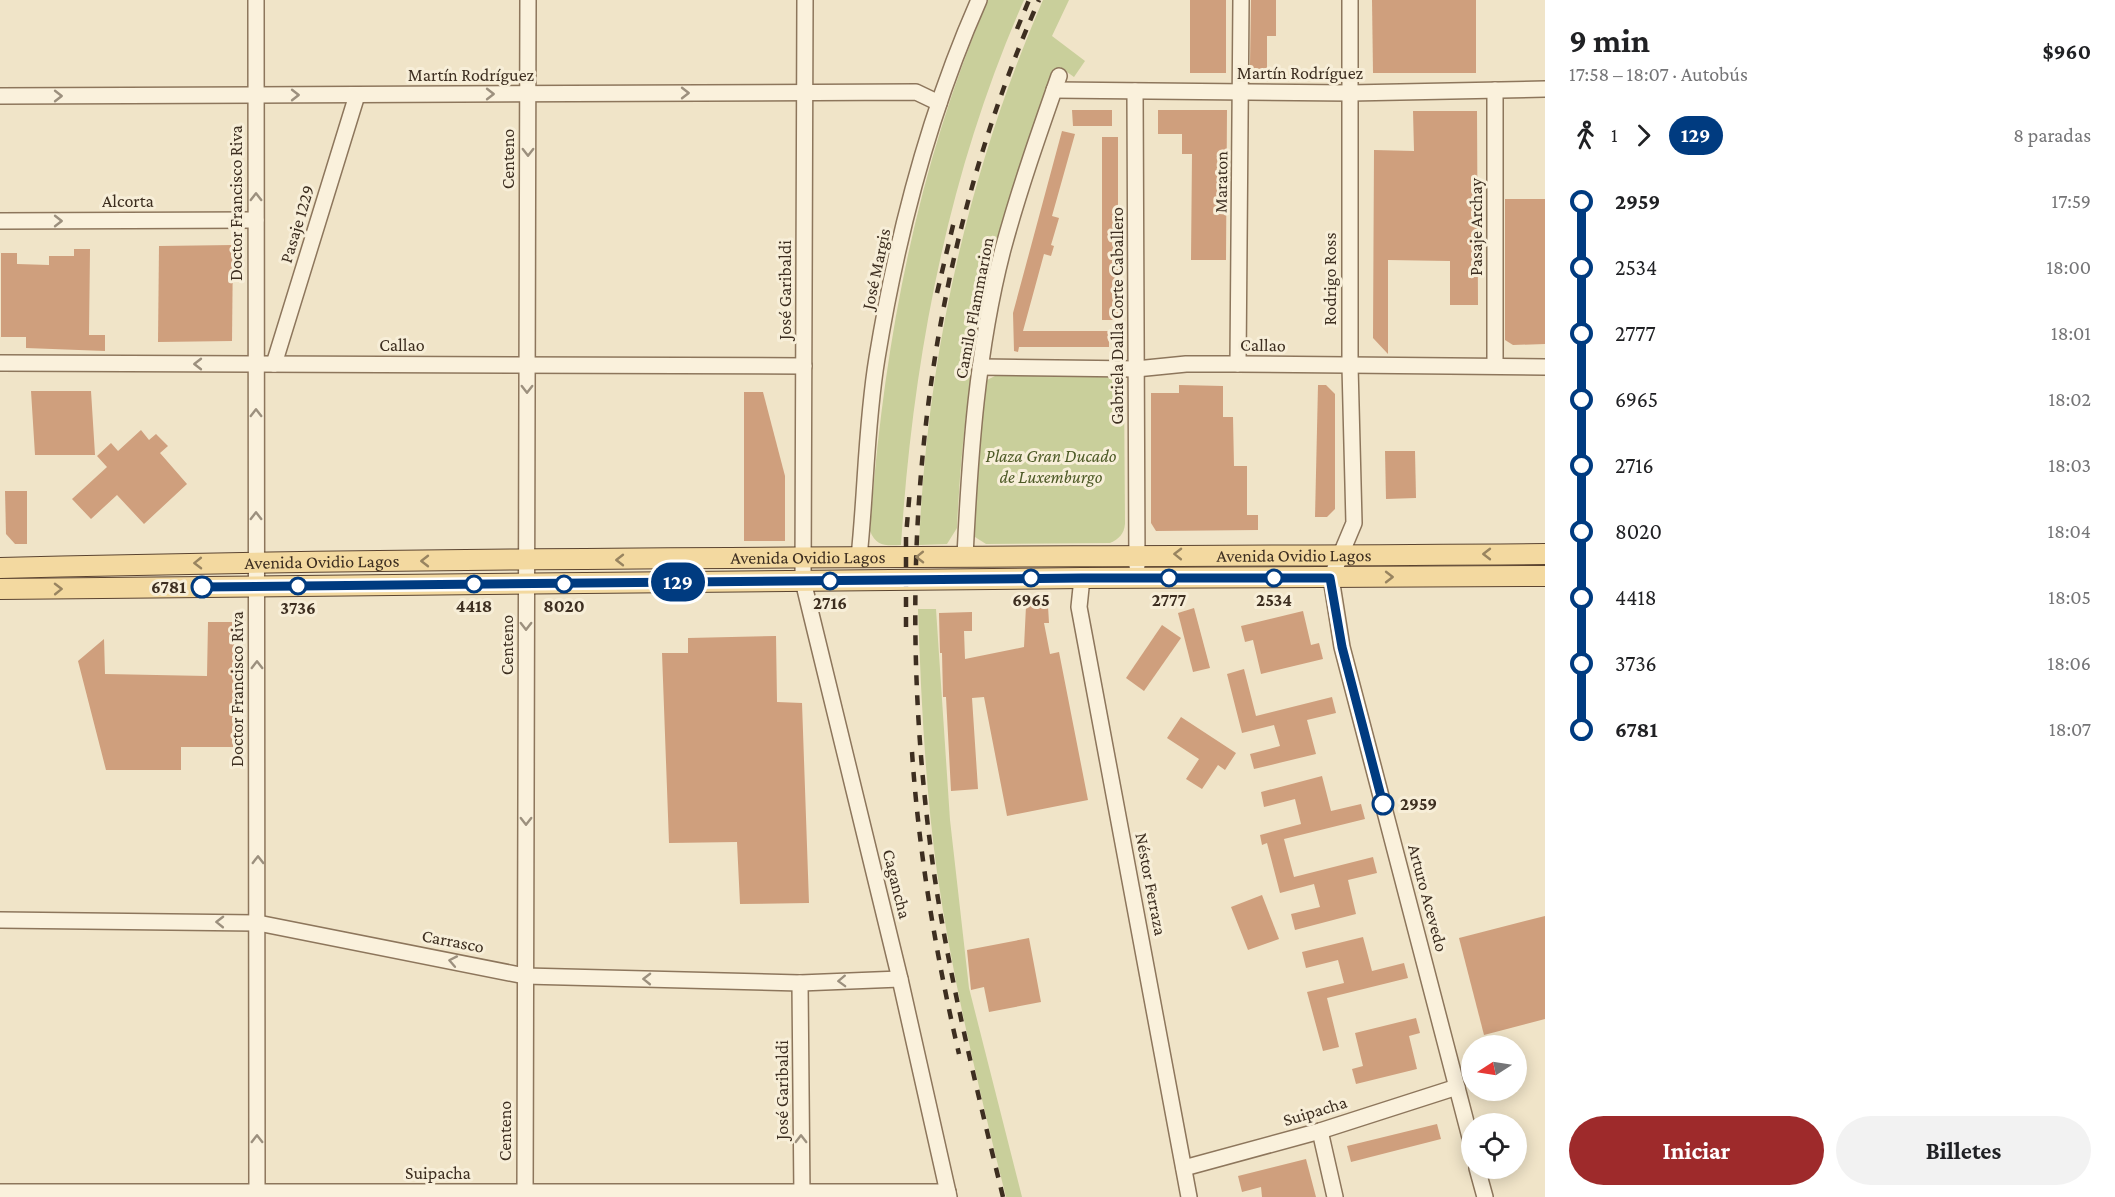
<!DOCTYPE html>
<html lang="es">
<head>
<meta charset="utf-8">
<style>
  :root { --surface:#fff; --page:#f2f2f2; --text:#202124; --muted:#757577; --accent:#9e2a2b }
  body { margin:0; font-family:"Crimson Pro",serif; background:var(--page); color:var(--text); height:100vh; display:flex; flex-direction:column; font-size:22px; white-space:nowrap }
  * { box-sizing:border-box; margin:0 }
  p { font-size:20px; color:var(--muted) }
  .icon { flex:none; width:33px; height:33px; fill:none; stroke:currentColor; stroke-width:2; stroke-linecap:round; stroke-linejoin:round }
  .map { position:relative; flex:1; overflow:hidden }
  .side { display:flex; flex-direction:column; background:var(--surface); width:570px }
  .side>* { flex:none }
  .badge { padding:0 12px; border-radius:20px; font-size:21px; line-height:39px }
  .needle { width:39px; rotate:258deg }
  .tools { position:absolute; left:1461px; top:1035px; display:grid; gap:12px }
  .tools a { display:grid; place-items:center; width:66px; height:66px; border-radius:50%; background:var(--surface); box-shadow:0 3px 15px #0003; font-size:30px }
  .map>.badge { position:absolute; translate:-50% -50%; box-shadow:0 0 0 3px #fff }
  .legs { display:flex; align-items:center; gap:9px; height:66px; padding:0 24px; font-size:20px }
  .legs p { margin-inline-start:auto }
  .summary { display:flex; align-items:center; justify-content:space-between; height:102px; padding:0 24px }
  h1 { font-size:33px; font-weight:700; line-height:45px }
  .action { display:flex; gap:12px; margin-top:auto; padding:12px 24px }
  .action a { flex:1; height:69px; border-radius:36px; background:var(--accent); color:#fff; font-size:24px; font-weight:700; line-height:69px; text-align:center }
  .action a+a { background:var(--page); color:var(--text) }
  ul { padding:0 24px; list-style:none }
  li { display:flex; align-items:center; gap:21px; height:66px; font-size:22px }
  li i { display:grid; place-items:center; width:9px; height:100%; margin:0 8px; background:currentColor }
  li i::after { content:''; width:15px; height:15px; margin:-8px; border:4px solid; border-radius:50%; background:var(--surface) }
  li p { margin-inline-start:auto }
  li:first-child i { background:linear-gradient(#0000 50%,currentColor 0) }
  li:last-child i { background:linear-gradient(currentColor 50%,#0000 0) }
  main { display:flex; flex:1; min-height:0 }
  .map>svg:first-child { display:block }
  .green { fill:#c9cf9b }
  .building { fill:#cf9f7d }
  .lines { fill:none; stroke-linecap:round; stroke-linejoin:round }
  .minor-casing { stroke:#8d765c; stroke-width:18 }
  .major-casing { stroke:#5b4430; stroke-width:22 }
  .minor { stroke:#faf1dc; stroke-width:15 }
  .major { stroke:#f3d9a0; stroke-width:20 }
  .rail { stroke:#3d2e20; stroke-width:4.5; stroke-dasharray:10 10; stroke-linecap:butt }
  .oneway { stroke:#9c907e }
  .oneway2 { stroke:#988460 }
  .line-1-casing { stroke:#fff; stroke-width:14 }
  .line-1 { stroke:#003b80; stroke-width:9 }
  .stop-1-dot { fill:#fff; stroke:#003b80; stroke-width:3 }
  .labels { text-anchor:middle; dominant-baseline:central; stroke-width:6; stroke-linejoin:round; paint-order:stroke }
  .street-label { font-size:18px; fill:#3d2e20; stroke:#f7eed8 }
  .park-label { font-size:18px; font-style:italic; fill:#4d5a26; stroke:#f7eed8 }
  .stop-label { font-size:18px; font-weight:bold; fill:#3d2e20; stroke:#f7eed8 }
</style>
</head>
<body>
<main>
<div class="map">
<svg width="1545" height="1197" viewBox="0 0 1545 1197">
  <rect width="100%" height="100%" fill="#f0e4c8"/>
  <g class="green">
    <path d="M988,0H1024C948,172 913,358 901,545C885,546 876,546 870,531C883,347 916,170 988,0Z"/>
    <path d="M1043,0H1069L1052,36L1085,61L1074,77L1060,67L1053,71C995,221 964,367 957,528L947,544L919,545C927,357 968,172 1043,0Z"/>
    <path d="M1001,373L1118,374L1124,379L1125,524C1124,534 1119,539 1110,543L986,544L975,537L971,528L984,388L987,380Z"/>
    <path d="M918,609H936L950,820L969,988L1022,1197H1006C979,1090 953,982 937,872C925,785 921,697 918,609Z"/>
  </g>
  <g class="building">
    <rect x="1190" y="0" width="36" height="73"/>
    <path d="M1251,0H1276V36H1267V72H1259L1250,65Z"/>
    <path d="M1372,0H1476V73H1373Z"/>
    <path d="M1072,110H1112V126H1073Z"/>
    <path d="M1158,110H1227L1226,260H1191L1192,154H1182V134H1158Z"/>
    <path d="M1413,111H1477L1478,305H1450V261L1388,260V354L1373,338L1374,150L1414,151Z"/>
    <path d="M1062,131L1075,134L1052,216L1059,218L1051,245L1054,246L1051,256L1044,254L1023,331H1109V347H1019L1018,352L1014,351L1013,313Z"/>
    <rect x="1102" y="137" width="16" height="183"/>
    <path d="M1505,199H1545V344L1513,345L1505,340Z"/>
    <path d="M233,245L232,341L158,342L159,246Z"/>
    <path d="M74,249H90L89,335H105V351L26,348V337H1V253H17V264L49,265V256H74Z"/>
    <path d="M1179,385L1223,386V417H1233L1234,466H1247V515H1258V530L1156,531L1151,523V393H1179Z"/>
    <path d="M1318,385H1326L1335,394V509L1327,517H1315Z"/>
    <path d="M31,391H91L95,455H35Z"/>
    <path d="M744,392H763L785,476V541H744Z"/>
    <path d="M141,430L149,440L156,434L168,446L160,453L187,484L144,524L117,495L91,519L72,499L107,467L97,456L111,443L118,451Z"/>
    <path d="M1385,451H1415L1416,498L1386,499Z"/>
    <path d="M5,491H27V544H15L6,534Z"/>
    <path d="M1026,606H1048L1049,623H1044L1050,654L1059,652L1088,800L1007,816L984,697L972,698L978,789L951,791L946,697H943L942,653H940L939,613L972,612V631H964L965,659L1024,647Z"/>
    <path d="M1194,608L1210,668L1193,672L1178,613Z"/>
    <path d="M1303,611L1311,645L1319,643L1323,659L1261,674L1253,640L1245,642L1241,626Z"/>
    <path d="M208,622H234L233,747H181V770H106L78,661L104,639L105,674L207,676Z"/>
    <path d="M1162,625L1181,638L1144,691L1126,678Z"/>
    <path d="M776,636L777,702L802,703L809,903L740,904L737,842L669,843L662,653H688V638Z"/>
    <path d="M1244,669L1256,716L1332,697L1336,713L1307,720L1316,754L1254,769L1250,754L1280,746L1274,725L1242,733L1227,674Z"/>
    <path d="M1181,717L1236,753L1225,770L1218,765L1202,789L1186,779L1199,759L1167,738Z"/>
    <path d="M1322,776L1331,811L1361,804L1365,819L1284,839L1294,877L1373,857L1377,873L1348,880L1356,914L1295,930L1291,914L1320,907L1314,884L1280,893L1267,843L1262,845L1260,835L1301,824L1295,799L1264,807L1261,792Z"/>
    <path d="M1262,895L1279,939L1248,950L1231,907Z"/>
    <path d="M1545,916V1019L1484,1035L1459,938Z"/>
    <path d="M1363,937L1372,971L1404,963L1408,978L1327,998L1339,1047L1323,1051L1307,992L1344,983L1338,960L1306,968L1302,952Z"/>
    <path d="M1029,938L1041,1002L989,1012L984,987L971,990L967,950Z"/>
    <path d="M1416,1018L1420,1033L1409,1036L1417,1069L1356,1084L1352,1069L1363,1066L1355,1033Z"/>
    <path d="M1437,1124L1441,1139L1351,1162L1347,1146Z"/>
    <path d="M1306,1159L1316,1197H1262L1261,1187L1242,1192L1238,1176Z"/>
  </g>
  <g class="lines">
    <g class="minor-casing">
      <g id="minor">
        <path d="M256,0L257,1197"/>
        <path d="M805,0L803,581L900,979L949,1197"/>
        <path d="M1350,0V366L1354,523L1331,578L1342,647L1472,1145"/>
        <path d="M1054,90L1350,93L1545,89"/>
        <path d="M1135,91L1137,566"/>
        <path d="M0,96L916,92L939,103"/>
        <path d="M0,221L256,220"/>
        <path d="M0,363L804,366"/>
        <path d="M274,364L357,95"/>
        <path d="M1238,364L1241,0"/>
        <path d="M1495,365V90"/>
        <path d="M980,367L1136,369L1186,364H1238L1545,367"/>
        <path d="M965,556C970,453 977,349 1003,249C1019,190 1039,133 1059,76"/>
        <path d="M859,557C866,491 866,424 877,358C897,236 929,113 979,0"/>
        <path d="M1082,578L1079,607L1189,1197"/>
        <path d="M0,920L258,923L525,976L800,983L900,979"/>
        <path d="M800,983L802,1197"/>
        <path d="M1320,1131L1335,1197"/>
        <path d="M1184,1168L1320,1131L1457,1087"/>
        <path d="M1477,1168L1485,1197"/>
        <path d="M0,1192H948"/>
        <path d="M525,1197L528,0"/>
      </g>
    </g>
    <g class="major-casing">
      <g id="major">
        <path id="s1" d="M0,568C515,555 1030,558 1545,554"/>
        <path d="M0,589L1082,578L1545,576"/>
      </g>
    </g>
    <use href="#minor" class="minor"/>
    <use href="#major" class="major"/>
    <g class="rail">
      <path d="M1017,29L1029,0"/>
      <path d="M937,293L955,217"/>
      <path d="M906,627V536L910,489"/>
      <path d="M912,752C919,855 936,955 959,1054"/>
      <path d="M1003,1197C977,1090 950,982 934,873C892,578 918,274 1039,0"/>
    </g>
  </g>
  <defs><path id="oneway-chevron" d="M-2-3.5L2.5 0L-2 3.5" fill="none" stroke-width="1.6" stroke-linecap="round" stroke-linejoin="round" transform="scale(1.5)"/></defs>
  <g class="oneway">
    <use href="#oneway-chevron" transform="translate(685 93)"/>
    <use href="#oneway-chevron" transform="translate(490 94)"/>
    <use href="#oneway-chevron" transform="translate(295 95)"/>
    <use href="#oneway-chevron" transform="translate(58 96)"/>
    <use href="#oneway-chevron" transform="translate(528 152) rotate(90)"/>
    <use href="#oneway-chevron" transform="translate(256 197) rotate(-90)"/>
    <use href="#oneway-chevron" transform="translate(58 221)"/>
    <use href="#oneway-chevron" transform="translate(198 364) rotate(-180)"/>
    <use href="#oneway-chevron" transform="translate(527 389) rotate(90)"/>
    <use href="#oneway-chevron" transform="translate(256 413) rotate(-90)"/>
    <use href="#oneway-chevron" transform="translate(256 516) rotate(-90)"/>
    <use href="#oneway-chevron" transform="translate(526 626) rotate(90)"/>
    <use href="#oneway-chevron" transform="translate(257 665) rotate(-90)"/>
    <use href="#oneway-chevron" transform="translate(526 821) rotate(90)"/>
    <use href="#oneway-chevron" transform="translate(258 860) rotate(-90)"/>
    <use href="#oneway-chevron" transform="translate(220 922) rotate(-179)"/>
    <use href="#oneway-chevron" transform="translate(453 961) rotate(-169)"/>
    <use href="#oneway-chevron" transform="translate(647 979) rotate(-179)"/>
    <use href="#oneway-chevron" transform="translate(842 981) rotate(178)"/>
    <use href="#oneway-chevron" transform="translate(257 1139) rotate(-90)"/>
    <use href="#oneway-chevron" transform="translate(801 1139) rotate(-90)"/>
  </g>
  <g class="oneway2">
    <use href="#oneway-chevron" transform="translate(1178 554) rotate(-179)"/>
    <use href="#oneway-chevron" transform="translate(1487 554) rotate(180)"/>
    <use href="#oneway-chevron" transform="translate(920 557) rotate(179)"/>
    <use href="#oneway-chevron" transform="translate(620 560) rotate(180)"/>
    <use href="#oneway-chevron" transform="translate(425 561) rotate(180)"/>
    <use href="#oneway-chevron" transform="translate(198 563) rotate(179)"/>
    <use href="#oneway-chevron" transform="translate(1389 577)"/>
    <use href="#oneway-chevron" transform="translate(58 589) rotate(-1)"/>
  </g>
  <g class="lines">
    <g class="line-1-casing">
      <path id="line-1" d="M202,587L1082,578H1330L1342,647L1383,804"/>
    </g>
    <use href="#line-1" class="line-1"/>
  </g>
  <g class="stop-1-dot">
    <circle cx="1031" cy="578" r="8"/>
    <circle cx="1169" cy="578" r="8"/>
    <circle cx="1274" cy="578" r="8"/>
    <circle cx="830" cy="581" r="8"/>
    <circle cx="474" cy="584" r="8"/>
    <circle cx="564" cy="584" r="8"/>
    <circle cx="298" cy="586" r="8"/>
    <circle cx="202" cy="587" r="10"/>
    <circle cx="1383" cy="804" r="10"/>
  </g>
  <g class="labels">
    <g class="street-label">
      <text x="1300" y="73">Martín Rodríguez</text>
      <text x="471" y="75">Martín Rodríguez</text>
      <text transform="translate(508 159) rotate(-90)">Centeno</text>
      <text transform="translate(1221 182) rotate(-89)">Maraton</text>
      <text x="128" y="201">Alcorta</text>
      <text transform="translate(236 203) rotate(-90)">Doctor Francisco Riva</text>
      <text transform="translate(297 224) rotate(-73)">Pasaje 1229</text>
      <text transform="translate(1476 227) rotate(-90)">Pasaje Archay</text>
      <text transform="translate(876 269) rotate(-78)">José Margis</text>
      <text transform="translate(1330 279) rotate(-90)">Rodrigo Ross</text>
      <text transform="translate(785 290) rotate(-90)">José Garibaldi</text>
      <text transform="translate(974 308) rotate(-79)">Camilo Flammarion</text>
      <text transform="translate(1117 316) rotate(-90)">Gabriela Dalla Corte Caballero</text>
      <text x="402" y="345">Callao</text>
      <text transform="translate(1263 345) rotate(1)">Callao</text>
      <text stroke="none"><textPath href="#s1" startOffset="1294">Avenida Ovidio Lagos</textPath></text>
      <text stroke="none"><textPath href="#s1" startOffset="808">Avenida Ovidio Lagos</textPath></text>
      <text stroke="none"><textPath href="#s1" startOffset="322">Avenida Ovidio Lagos</textPath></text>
      <text transform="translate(507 645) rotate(-90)">Centeno</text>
      <text transform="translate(237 689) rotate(-90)">Doctor Francisco Riva</text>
      <text transform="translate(897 884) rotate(76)">Cagancha</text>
      <text transform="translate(1151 884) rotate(79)">Néstor Ferraza</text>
      <text transform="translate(1428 898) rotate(75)">Arturo Acevedo</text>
      <text transform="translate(453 941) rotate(11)">Carrasco</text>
      <text transform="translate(782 1090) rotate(-90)">José Garibaldi</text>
      <text transform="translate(1315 1111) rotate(-17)">Suipacha</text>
      <text transform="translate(505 1131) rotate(-90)">Centeno</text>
      <text x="438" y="1173">Suipacha</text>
    </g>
    <g class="park-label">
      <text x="1051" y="456">Plaza Gran Ducado<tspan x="1051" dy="21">de Luxemburgo</tspan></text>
    </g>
    <g class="stop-label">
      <text x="186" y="587" text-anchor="end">6781</text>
      <text x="1031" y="600">6965</text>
      <text x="1169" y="600">2777</text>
      <text x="1274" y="600">2534</text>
      <text x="830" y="603">2716</text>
      <text x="474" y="606">4418</text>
      <text x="564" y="606">8020</text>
      <text x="298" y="608">3736</text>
      <text x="1400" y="804" text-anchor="start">2959</text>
    </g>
  </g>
</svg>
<div class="tools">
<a><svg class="needle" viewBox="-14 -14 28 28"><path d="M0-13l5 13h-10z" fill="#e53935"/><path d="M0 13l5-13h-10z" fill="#757577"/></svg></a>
<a><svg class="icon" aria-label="locate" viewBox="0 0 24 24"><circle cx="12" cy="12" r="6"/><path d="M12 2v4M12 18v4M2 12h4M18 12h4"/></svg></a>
</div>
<b class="badge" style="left:678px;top:582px;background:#003b80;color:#fff">129</b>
</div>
<section class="side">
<div class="summary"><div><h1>9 min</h1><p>17:58 – 18:07 · Autobús</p></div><b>$960</b></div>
<div class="legs"><svg class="icon" aria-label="walk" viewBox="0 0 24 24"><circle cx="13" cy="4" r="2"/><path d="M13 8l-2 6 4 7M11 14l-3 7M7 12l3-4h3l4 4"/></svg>1<svg class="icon" aria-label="forward" viewBox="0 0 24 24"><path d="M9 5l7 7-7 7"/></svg><b class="badge" style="background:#003b80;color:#fff">129</b><p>8 paradas</p></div>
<ul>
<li><i style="color:#003b80"></i><b>2959</b><p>17:59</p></li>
<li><i style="color:#003b80"></i><span>2534</span><p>18:00</p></li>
<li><i style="color:#003b80"></i><span>2777</span><p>18:01</p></li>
<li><i style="color:#003b80"></i><span>6965</span><p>18:02</p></li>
<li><i style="color:#003b80"></i><span>2716</span><p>18:03</p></li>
<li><i style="color:#003b80"></i><span>8020</span><p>18:04</p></li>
<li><i style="color:#003b80"></i><span>4418</span><p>18:05</p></li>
<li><i style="color:#003b80"></i><span>3736</span><p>18:06</p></li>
<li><i style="color:#003b80"></i><b>6781</b><p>18:07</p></li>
</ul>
<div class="action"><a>Iniciar</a><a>Billetes</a></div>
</section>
</main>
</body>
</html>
